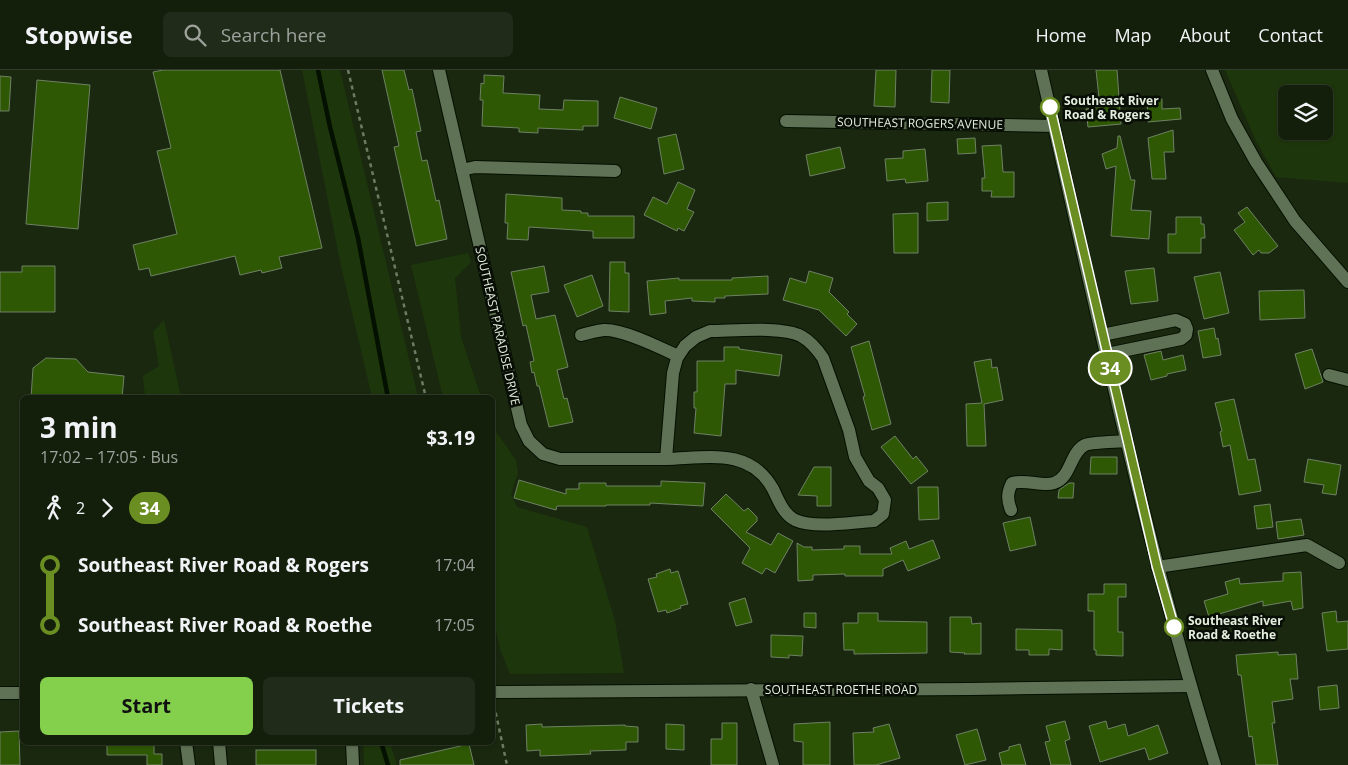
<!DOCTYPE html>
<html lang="en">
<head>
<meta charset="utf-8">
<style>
  :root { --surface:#131e0b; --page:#202b19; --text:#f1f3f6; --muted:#9da29d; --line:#323c2c; --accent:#84d04d }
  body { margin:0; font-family:"Open Sans",sans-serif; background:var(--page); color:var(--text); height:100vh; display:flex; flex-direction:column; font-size:19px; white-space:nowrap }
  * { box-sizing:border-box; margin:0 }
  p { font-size:16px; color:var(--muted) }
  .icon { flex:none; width:28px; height:28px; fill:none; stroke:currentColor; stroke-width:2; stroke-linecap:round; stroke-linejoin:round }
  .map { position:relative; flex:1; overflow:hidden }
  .drawer { position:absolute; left:20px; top:325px; width:475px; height:350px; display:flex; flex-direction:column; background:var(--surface); border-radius:8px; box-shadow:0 1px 4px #0004,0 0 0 1px var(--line) }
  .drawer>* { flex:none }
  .badge { padding:0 10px; border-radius:16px; font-size:18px; line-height:32px }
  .controls { position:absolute; left:1278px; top:15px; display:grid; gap:10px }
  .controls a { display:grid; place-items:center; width:55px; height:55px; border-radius:8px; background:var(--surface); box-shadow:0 1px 4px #0004,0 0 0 1px var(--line); font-size:25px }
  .map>.badge { position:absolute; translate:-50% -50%; box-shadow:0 0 0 2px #fff }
  .legs { display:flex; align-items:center; gap:8px; height:55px; padding:0 20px; font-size:16px }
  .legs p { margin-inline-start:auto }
  .head { display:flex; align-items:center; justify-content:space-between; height:85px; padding:0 20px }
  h1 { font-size:28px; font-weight:700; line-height:38px }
  .action { display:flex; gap:10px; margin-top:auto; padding:10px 20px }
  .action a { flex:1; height:58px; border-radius:8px; background:var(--accent); color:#111; font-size:20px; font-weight:700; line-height:58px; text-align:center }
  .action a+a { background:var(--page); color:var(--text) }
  ul { padding:0 20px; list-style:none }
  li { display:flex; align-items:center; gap:18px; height:60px; font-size:19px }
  li i { display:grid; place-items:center; width:8px; height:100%; margin:0 6px; background:currentColor }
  li i::after { content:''; width:12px; height:12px; margin:-6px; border:4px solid; border-radius:50%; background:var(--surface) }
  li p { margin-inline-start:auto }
  li:first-child i { background:linear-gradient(#0000 50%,currentColor 0) }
  li:last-child i { background:linear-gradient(currentColor 50%,#0000 0) }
  header { display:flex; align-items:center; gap:30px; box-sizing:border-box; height:70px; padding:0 25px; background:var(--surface); border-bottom:1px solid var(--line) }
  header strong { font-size:24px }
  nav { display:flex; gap:28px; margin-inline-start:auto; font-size:18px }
  .search { width:350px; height:45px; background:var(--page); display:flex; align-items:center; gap:12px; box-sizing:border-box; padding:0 18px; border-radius:8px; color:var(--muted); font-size:19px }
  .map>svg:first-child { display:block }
  .green { fill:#1e360b; fill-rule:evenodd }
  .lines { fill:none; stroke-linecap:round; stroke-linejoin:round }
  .stream { stroke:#041000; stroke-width:4.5 }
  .building { fill:#2e5804; stroke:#6f8165 }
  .minor-casing { stroke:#041000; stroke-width:14 }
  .path { stroke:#6d7a65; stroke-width:2.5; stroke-dasharray:4 4; stroke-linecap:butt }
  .minor { stroke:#607256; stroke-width:12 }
  .line-1-casing { stroke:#fff; stroke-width:11 }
  .line-1 { stroke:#6b8e23; stroke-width:8 }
  .stop-1-dot { fill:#fff; stroke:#6b8e23; stroke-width:2.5 }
  .labels { text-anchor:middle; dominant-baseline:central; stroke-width:5; stroke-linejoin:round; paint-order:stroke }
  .stop-label { font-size:12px; font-weight:bold; fill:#e4eede; stroke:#080e05; text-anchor:start }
  .street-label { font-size:12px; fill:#e4eede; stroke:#080e05 }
</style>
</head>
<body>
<header>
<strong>Stopwise</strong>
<div class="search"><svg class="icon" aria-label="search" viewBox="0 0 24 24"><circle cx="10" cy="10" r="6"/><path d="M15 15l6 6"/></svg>Search here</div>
<nav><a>Home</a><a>Map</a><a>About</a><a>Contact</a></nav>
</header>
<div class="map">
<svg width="1348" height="695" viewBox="0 0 1348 695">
  <rect width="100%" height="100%" fill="#19280f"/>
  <g class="green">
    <path d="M302,0H340L418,327H372L341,196Z"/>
    <path d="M1225,0H1348V113L1276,107L1256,71ZM1286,24H1324V61H1286Z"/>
    <path d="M468,183L471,192L455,208L461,267L481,327H443L411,195Z"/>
    <path d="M164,250L181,327H145L143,306L159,296L153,262Z"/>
    <path d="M492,356L516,390L518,403L511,424L517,437L587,457L615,551L624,603L510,604L500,579L493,544Z"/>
    <path d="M363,673H390L397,695H364Z"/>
  </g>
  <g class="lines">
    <g class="stream">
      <path d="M318,0L330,57L358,168L388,328"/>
      <path d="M381,672L388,695"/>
    </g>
  </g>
  <g class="building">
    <path d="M163,0H280L322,178L279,187L282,198L262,203L261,200L240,205L235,186L151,206L149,198L139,200L133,175L177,164L157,81L171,78L153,2Z"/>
    <path d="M382,0H404L409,20L412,19L421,61L416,62L422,91L427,90L436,131L439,130L447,169L416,176L394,77L399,76Z"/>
    <path d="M876,0H896L895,37L874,36Z"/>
    <path d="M932,0H950L949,33L931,32Z"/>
    <path d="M1096,0H1117L1121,54L1088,57L1086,39L1100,37Z"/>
    <path d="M484,5L504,6L503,23L540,25L539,39L563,40L564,30L598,31V56H583V60L538,58V63L519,62V58L482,56L483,30H480L481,13L484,14Z"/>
    <path d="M0,6L11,7L9,41H0Z"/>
    <path d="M37,10L90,15L78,159L26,154Z"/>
    <path d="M620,27L657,38L651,59L614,48Z"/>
    <path d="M1162,29V39L1180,38L1181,49L1148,52L1147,30Z"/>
    <path d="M1173,60L1174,82H1164L1166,109H1152L1148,68Z"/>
    <path d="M676,64L684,99L664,104L658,68Z"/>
    <path d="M1118,66H1120L1131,110H1135L1131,140L1151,141L1149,169L1111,166L1116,96L1106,99L1102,84L1117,78Z"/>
    <path d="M975,68L976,83L958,84L957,69Z"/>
    <path d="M1001,75L1003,102H1014V127H991L992,121H982V108H985L982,76Z"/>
    <path d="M840,77L845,98L810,106L806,85Z"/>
    <path d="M925,79L928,111L906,113L905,109L887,111L885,89L903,88V81Z"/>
    <path d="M678,112L695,120L687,139L694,142L684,161L678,158L677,161L644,145L653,127L667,134Z"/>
    <path d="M506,124L562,128V140L581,141V143H588V146H634V168H593V161L529,157L528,170L507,169L508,153H505Z"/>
    <path d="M948,132V150L927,151V133Z"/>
    <path d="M1247,137L1278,176L1269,183H1261L1259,180L1253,185L1234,160L1245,152L1238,143Z"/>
    <path d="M918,143V183H894L893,144Z"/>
    <path d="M1176,147H1201V154H1204L1205,168H1201V183H1168V164H1176Z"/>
    <path d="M610,192H625V203H629V242L609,241Z"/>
    <path d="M22,196H55V242H0V202H22Z"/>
    <path d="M544,196L549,222L531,225L536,249L555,245L568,297L557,300L564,329L567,328L573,352L549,357L539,316H537L534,302L532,303L530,292L534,291L526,255L523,256L511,202Z"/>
    <path d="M1154,198L1158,231L1131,234L1125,201Z"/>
    <path d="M809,201L833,208L829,222L849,242L847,244L857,254L846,266L819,240L783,230L790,208L806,213Z"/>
    <path d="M1220,202L1229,243L1204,249L1194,207Z"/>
    <path d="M592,205L603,236L577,247L564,215Z"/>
    <path d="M768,206V224L725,226V228H715V232L692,231V228L665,231L666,243L650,245L647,211L679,208V210H732V208Z"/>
    <path d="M1304,220L1305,248L1260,250L1259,221Z"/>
    <path d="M1214,258L1216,269L1218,268L1221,285L1203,288L1198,261Z"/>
    <path d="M869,271L891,354L872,360L863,327L865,326L851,277Z"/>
    <path d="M724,277H739V279L782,285L779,306L736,300V314H725L721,366L694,363L696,338H694V322H697V291H724Z"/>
    <path d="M1312,279L1323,312L1305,319L1295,284Z"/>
    <path d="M1161,281L1163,290L1183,285L1186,300L1167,304V306L1151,310L1144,285Z"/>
    <path d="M46,288L76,289L88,302L124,306L122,328H31L33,298Z"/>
    <path d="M991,289L992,298L997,297L1003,330L984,334L986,376H967L966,334L982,333L974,292Z"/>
    <path d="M1234,329L1248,390L1255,389L1261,421L1239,425L1230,375L1223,377L1220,362L1222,361L1215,333Z"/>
    <path d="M895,366L913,389L916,386L928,401L911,414L881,377Z"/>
    <path d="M1091,387H1117V404H1090Z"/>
    <path d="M1308,389L1341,395L1336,425L1322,423L1324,415L1304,412Z"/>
    <path d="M814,397H831V436H817V426L798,425Z"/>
    <path d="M519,410L566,424V419H579V413H606V416H661V411L705,413L703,436L650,433V435H606V436H557L556,440L514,428Z"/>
    <path d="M1069,413H1074L1073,428H1058L1059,420Z"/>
    <path d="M918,417H938L939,449L919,450Z"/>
    <path d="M726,424L744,441L748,438L757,447V451L746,462L771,475L778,463L793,471L775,503L766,498L762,504L742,493L750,478L711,439Z"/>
    <path d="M1270,434L1273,457L1257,459L1254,436Z"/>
    <path d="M1030,447L1036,475L1010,481L1003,453Z"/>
    <path d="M1301,449L1304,465L1278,469L1276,452Z"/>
    <path d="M933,470L940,488L908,501L903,490L883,499V506H845V504L813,505V510L798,511L797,473L804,477H812V480L844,479V476H860V484H892L890,478L906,471L909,479Z"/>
    <path d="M670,499L671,503L678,501L688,534L680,536L681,538L667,543L666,540L658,542L648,509L657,507L656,504Z"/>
    <path d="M1301,502L1303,538L1293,540L1291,531L1263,536V531L1209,547L1204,531L1228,524L1225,512L1239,508L1240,514L1283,511V503Z"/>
    <path d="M1104,514H1126V527H1118V562H1123V586L1096,585V580H1094V541H1088V524H1104Z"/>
    <path d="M745,528L752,552L736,556L729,533Z"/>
    <path d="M1336,541L1337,552L1348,551V579L1327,581L1322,543Z"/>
    <path d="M804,543H816V558L804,557Z"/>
    <path d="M858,543H878V551L927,552V583L854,584V580H844L843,553H858Z"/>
    <path d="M950,547H971L972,554L981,553V584H964L965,583L950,582Z"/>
    <path d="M1016,559L1062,560V580L1049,579V585H1029V580H1016Z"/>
    <path d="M771,565L803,566L802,586L789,585V588L771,587Z"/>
    <path d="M1278,582V585L1296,584L1298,609H1290L1293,629L1272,632L1275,653H1272L1278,695H1256L1252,666L1249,667L1241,605H1238L1236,585Z"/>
    <path d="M1337,615L1339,638L1320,640L1318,617Z"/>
    <path d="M1065,651L1070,669L1065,671L1071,695H1051L1045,672L1050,671L1046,656Z"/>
    <path d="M1106,651L1108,659L1125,654L1128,666L1158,655L1168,683L1149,690L1145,678L1100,692L1089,656Z"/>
    <path d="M830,652V695H803V672L794,671V654Z"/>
    <path d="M722,653H737V695H711V669H722Z"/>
    <path d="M542,654V657L625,655V656L638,657V672H626V680L590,681L591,684L540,686V680L527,681L526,655Z"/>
    <path d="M666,654L684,655V680L666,679Z"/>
    <path d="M889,654L900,688L876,695H854L853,663L874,662L873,658Z"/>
    <path d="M977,659L986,690L965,695L956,665Z"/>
    <path d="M19,661L20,695H0V662Z"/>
    <path d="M107,672H154V684H162V695H147V685H107Z"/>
    <path d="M469,674L474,695H400V690Z"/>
    <path d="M1020,674L1026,695H1002L999,683L1009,680V677Z"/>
    <rect x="256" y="680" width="60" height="15"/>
  </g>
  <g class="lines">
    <g class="minor-casing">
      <g id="minor">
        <path d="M439,0L521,355L529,371L543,384L560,389H666"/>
        <path d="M1041,0C1095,233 1143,467 1215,695"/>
        <path d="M1212,0L1232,49L1256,92L1295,151L1348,212"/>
        <path d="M786,51L1054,56"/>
        <path d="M462,100L475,97L615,101"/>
        <path d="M710,261C732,261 782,256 801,266C810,271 817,279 823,288L849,360L855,387L869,411L878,418L885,430L883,444L874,451C852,452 815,459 795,450C783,444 778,429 773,419C750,377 706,388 666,389L673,303L677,288L685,276L696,267Z"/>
        <path d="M581,265C588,263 596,261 604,260C623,259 661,278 678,286"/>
        <path d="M1102,265L1176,250L1185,254L1187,259L1186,265L1181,269L1107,284"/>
        <path d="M1329,305L1348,310"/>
        <path d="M1011,440C1007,429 1007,423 1012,413C1027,409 1042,417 1054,413C1071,408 1070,382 1085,375C1092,372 1118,372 1127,371"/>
        <path d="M1157,497L1307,475L1339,493"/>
        <path d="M751,619L773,695"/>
        <path d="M492,622L970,619L1190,616"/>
        <path d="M0,623H22"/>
        <path d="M186,672L189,695"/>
        <path d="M219,672L221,695"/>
        <path d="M352,672L353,695"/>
      </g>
    </g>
    <g class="path">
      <path d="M348,0L426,328"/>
      <path d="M494,635L507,695"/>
    </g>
    <use href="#minor" class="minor"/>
  </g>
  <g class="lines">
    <g class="line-1-casing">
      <path id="line-1" d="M1050,37L1157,497L1174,557"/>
    </g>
    <use href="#line-1" class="line-1"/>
  </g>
  <g class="stop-1-dot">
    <circle cx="1050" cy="37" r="9"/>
    <circle cx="1174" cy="557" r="9"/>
  </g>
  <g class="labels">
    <g class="stop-label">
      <text x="1064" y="30">Southeast River<tspan x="1064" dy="14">Road &amp; Rogers</tspan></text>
      <text x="1188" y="550">Southeast River<tspan x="1188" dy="14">Road &amp; Roethe</tspan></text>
    </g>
    <g class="street-label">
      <text transform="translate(920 53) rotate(1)">SOUTHEAST ROGERS AVENUE</text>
      <text transform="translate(498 256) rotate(77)">SOUTHEAST PARADISE DRIVE</text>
      <text x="841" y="619">SOUTHEAST ROETHE ROAD</text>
    </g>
  </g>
</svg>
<div class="controls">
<a><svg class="icon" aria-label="layers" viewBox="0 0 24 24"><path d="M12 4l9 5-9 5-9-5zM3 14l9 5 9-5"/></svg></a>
</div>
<b class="badge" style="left:1110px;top:298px;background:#6b8e23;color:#fff">34</b>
<section class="drawer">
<div class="head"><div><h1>3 min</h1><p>17:02 – 17:05 · Bus</p></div><b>$3.19</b></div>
<div class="legs"><svg class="icon" aria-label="walk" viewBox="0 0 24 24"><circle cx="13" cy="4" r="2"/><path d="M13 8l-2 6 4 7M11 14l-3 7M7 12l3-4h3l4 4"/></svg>2<svg class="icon" aria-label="forward" viewBox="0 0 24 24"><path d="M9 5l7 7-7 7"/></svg><b class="badge" style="background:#6b8e23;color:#fff">34</b></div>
<ul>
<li><i style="color:#6b8e23"></i><b>Southeast River Road &amp; Rogers</b><p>17:04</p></li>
<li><i style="color:#6b8e23"></i><b>Southeast River Road &amp; Roethe</b><p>17:05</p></li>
</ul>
<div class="action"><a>Start</a><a>Tickets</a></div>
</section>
</div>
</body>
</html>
